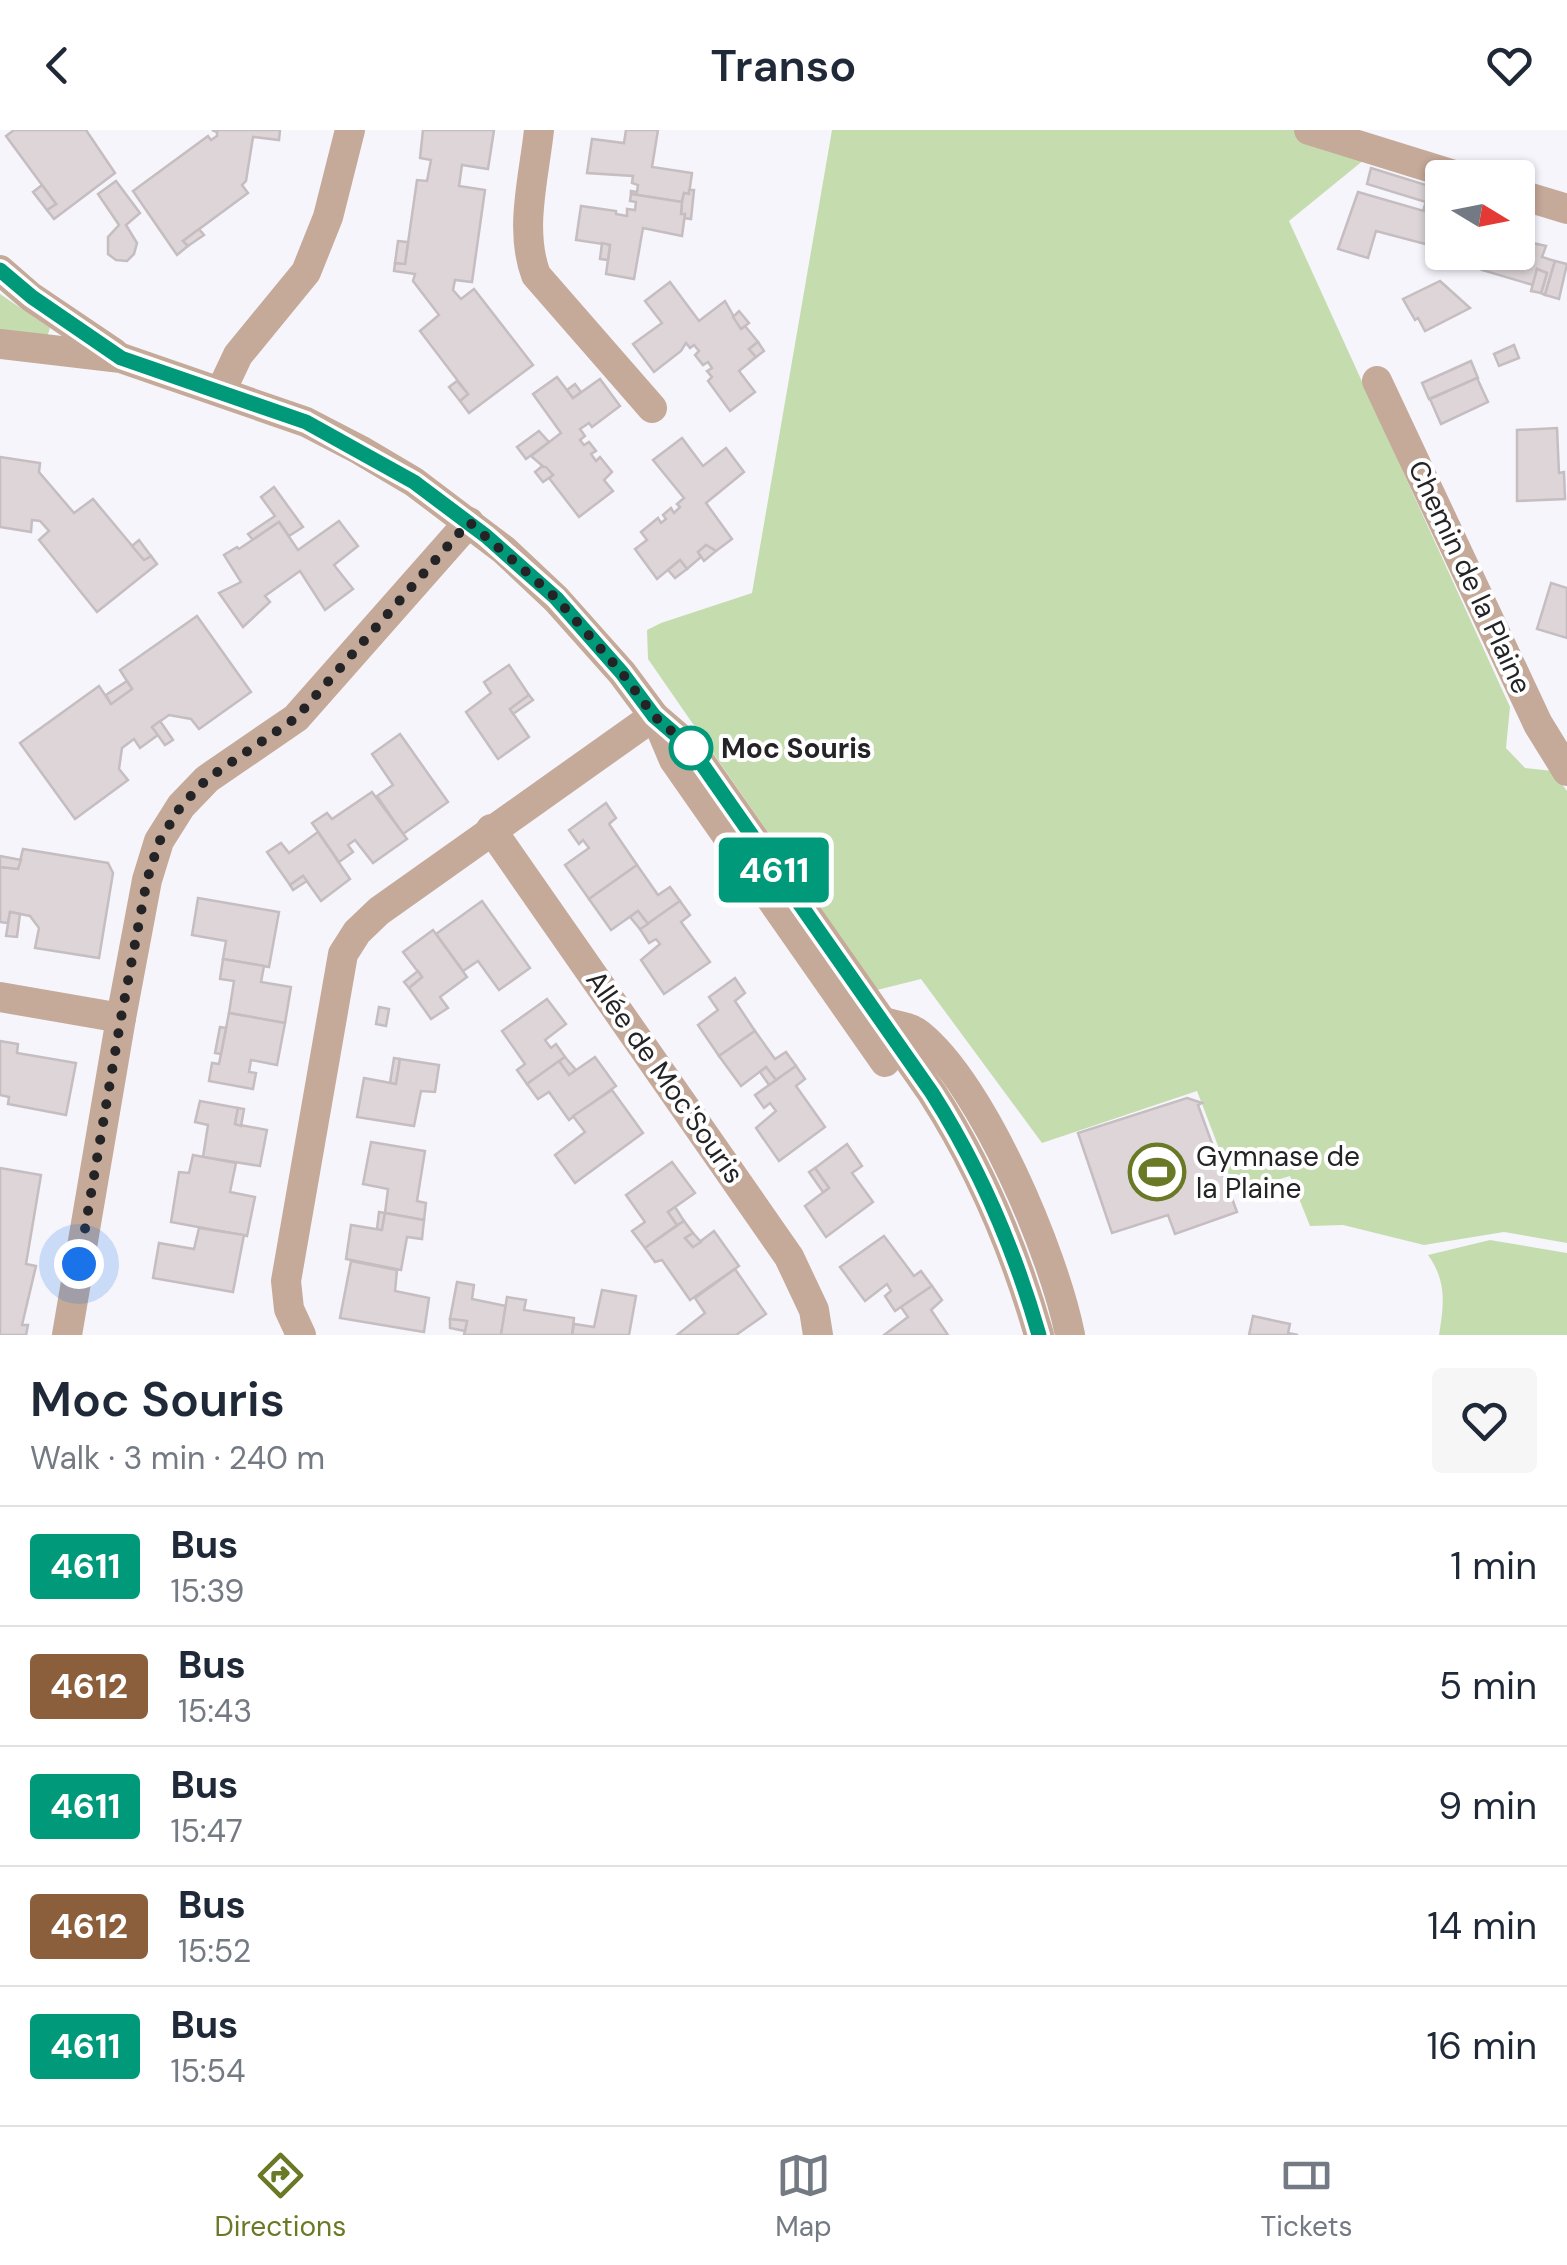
<!DOCTYPE html>
<html lang="en">
<head>
<meta charset="utf-8">
<style>
  :root { --surface:#fff; --page:#f6f6f7; --text:#1f2937; --muted:#747a83; --line:#e0e1e3; --accent:#6a7926 }
  body { margin:0; font-family:"DM Sans",sans-serif; background:var(--page); color:var(--text); height:100vh; display:flex; flex-direction:column; font-size:38px; white-space:nowrap }
  * { box-sizing:border-box; margin:0 }
  p { font-size:32px; color:var(--muted) }
  .icon { flex:none; width:55px; height:55px; fill:none; stroke:currentColor; stroke-width:2; stroke-linecap:round; stroke-linejoin:round }
  .map { position:relative; height:1205px; overflow:hidden }
  .details { display:flex; flex-direction:column; background:var(--surface); flex:1 }
  .details>* { flex:none }
  .badge { padding:0 20px; border-radius:8px; font-size:35px; line-height:65px }
  .needle { width:65px; rotate:100deg }
  .buttons { position:absolute; left:1425px; top:30px; display:grid; gap:20px }
  .buttons a { display:grid; place-items:center; width:110px; height:110px; border-radius:10px; background:var(--surface); box-shadow:0 2px 8px #0004; font-size:50px }
  .you { position:absolute; width:50px; height:50px; margin:-25px; border:8px solid #fff; border-radius:50%; background:#1a73e8; box-shadow:0 0 0 15px #1a73e833 }
  .map>.badge { position:absolute; translate:-50% -50%; box-shadow:0 0 0 5px #fff }
  .round { display:grid; place-items:center; flex:none; width:105px; height:105px; border-radius:10px; background:var(--page) }
  .summary { display:flex; align-items:center; justify-content:space-between; height:170px; padding:0 30px }
  h1 { font-size:48px; font-weight:600; line-height:75px }
  ul { padding:0; list-style:none }
  li { display:flex; align-items:center; gap:30px; height:120px; padding:0 30px; border-top:2px solid var(--line) }
  li div { flex:1 }
  li b { display:block; font-size:38px }
  li em { font-style:normal }
  li .badge { min-width:110px; font-weight:700; text-align:center }
  header { display:flex; justify-content:space-between; align-items:center; height:130px; padding:0 30px; background:var(--surface); font-size:45px; font-weight:600 }
  .dock { display:flex; justify-content:space-around; align-items:center; height:140px; border-top:2px solid var(--line); background:var(--surface); font-size:28px; color:var(--muted) }
  .dock a { display:grid; justify-items:center; gap:5px }
  .dock .on { color:var(--accent) }
  .map>svg:first-child { display:block }
  .green { fill:#c5ddae }
  .building { fill:#ddd5d7; stroke:#c5bdc0; stroke-width:2.5 }
  .lines { fill:none; stroke-linecap:round; stroke-linejoin:round }
  .minor { stroke:#c5a999; stroke-width:30 }
  .line-casing { stroke:#fff; stroke-width:22 }
  .line { stroke:#009a7a; stroke-width:15 }
  .walk { stroke:#242426; stroke-width:10; stroke-dasharray:0 18 }
  .stop-dot { fill:#fff; stroke:#009a7a; stroke-width:5 }
  .labels { text-anchor:middle; dominant-baseline:central; stroke-width:8; stroke-linejoin:round; paint-order:stroke }
  .street-label { font-size:28px; fill:#242426; stroke:#fff }
  .stop-label { font-size:28px; font-weight:bold; fill:#242426; stroke:#fff; text-anchor:start }
  .poi-label { font-size:28px; fill:#242426; stroke:#fff; text-anchor:start }
</style>
</head>
<body>
<header><svg class="icon" aria-label="back" viewBox="0 0 24 24"><path d="M15 5l-7 7 7 7"/></svg>Transo<svg class="icon" aria-label="heart" viewBox="0 0 24 24"><path d="M12 20l-8-8c-3-5 5-10 8-4 3-6 11-1 8 4z"/></svg></header>
<div class="map">
<svg width="1567" height="1205" viewBox="0 0 1567 1205">
  <rect width="100%" height="100%" fill="#f6f5fc"/>
  <g class="green">
    <path d="M832,0H1293L1370,25L1289,91L1510,577L1506,618L1525,638L1553,641L1567,661V1113L1504,1102L1424,1115L1343,1095L1310,1096L1290,1046L1236,1063L1197,961L1042,1013L921,849L877,860L648,529L647,500L661,493L752,463Z"/>
    <path d="M0,164L50,198L46,210L0,205Z"/>
    <path d="M1490,1110L1567,1123V1205H1439C1444,1174 1447,1152 1428,1125Z"/>
  </g>
  <g class="building">
    <path d="M14,0H86L115,43L54,89L47,80L56,74L6,6Z"/>
    <path d="M212,0H280L279,10L253,7L246,51L242,55L248,63L183,111L188,116L177,125L133,61L208,6L211,10L217,6V2Z"/>
    <path d="M423,0H494L488,39L462,35L459,56L485,60L472,152L455,150L453,160L461,169L474,159L533,235L469,283L460,271L468,264L420,201L439,185L413,151L415,144L394,141L395,133L405,134L417,50L427,51L431,30L420,28Z"/>
    <path d="M626,0H658L652,37L692,43L689,64L684,63L682,72L631,64V61L637,62L638,55L632,53L633,46L587,43L592,9L624,13Z"/>
    <path d="M1371,38L1442,60L1438,85L1423,81L1426,72L1367,54Z"/>
    <path d="M116,51L140,83L126,95L137,113L134,124L127,131L116,130L108,124V107L119,95L98,64Z"/>
    <path d="M42,55L56,74L47,80L33,62Z"/>
    <path d="M689,60H694L691,89L684,88L681,84L682,72L684,63L689,64Z"/>
    <path d="M1358,62L1438,85L1429,115L1376,101L1368,128L1338,119Z"/>
    <path d="M631,64L682,72L681,84H685L682,106L643,98L634,149L606,144L610,115L576,110L581,76L616,81V84L627,86V79L635,80L636,72L630,71Z"/>
    <path d="M199,99L204,105L188,116L183,111Z"/>
    <path d="M1519,110L1546,116L1542,127L1555,131L1545,165L1541,163L1547,143L1537,139L1533,155L1482,140L1487,122H1518Z"/>
    <path d="M398,111L408,112L405,134L395,133Z"/>
    <path d="M602,113L610,115L608,130L600,129Z"/>
    <path d="M1555,131L1567,134L1559,169L1545,165Z"/>
    <path d="M1537,139L1547,143L1541,163L1531,161Z"/>
    <path d="M1440,151L1470,178L1425,201L1418,188L1415,190L1403,169Z"/>
    <path d="M670,152L699,191L725,171L741,199L745,196L758,212L749,219L756,227L739,241L755,262L730,281L708,251L712,247L707,241L712,238L708,232L703,235L695,225L699,221L694,215L690,218L686,213L681,221L654,242L633,214L662,193L645,171Z"/>
    <path d="M739,181L749,193L741,199L733,187Z"/>
    <path d="M758,212L764,221L756,227L749,219Z"/>
    <path d="M1514,215L1519,228L1499,236L1494,224Z"/>
    <path d="M1471,231L1478,248L1429,269L1422,253Z"/>
    <path d="M557,247L573,268L600,249L620,276L592,297L589,293L580,299L585,306L580,310L584,315L589,312L596,321L591,324L596,331L600,327L612,342L604,350L613,361L579,387L549,348L553,345L531,326L561,303L533,264Z"/>
    <path d="M1477,248L1488,272L1441,294L1430,269Z"/>
    <path d="M457,251L468,264L460,271L449,257Z"/>
    <path d="M575,254L581,262L573,268L567,260Z"/>
    <path d="M1557,298L1559,343L1564,342L1565,369L1517,371V300Z"/>
    <path d="M539,301L549,312L526,329L517,317Z"/>
    <path d="M682,308L703,336L726,318L744,342L706,373L732,409L716,421L706,415L698,422L701,427L687,439L680,430L657,449L635,419L647,410L641,402L658,388L661,393L666,389L663,385L671,378L674,383L680,377L677,374L684,368L653,330Z"/>
    <path d="M0,327L40,333L39,342L74,383L93,369L144,430L151,426L157,434L97,482L39,410L49,401L40,391L32,390L31,402L0,397Z"/>
    <path d="M541,337H546L553,345L543,352L535,342Z"/>
    <path d="M274,357L303,397L289,406L279,392L253,410L248,404L275,386L261,367Z"/>
    <path d="M339,391L358,416L334,435L353,459L325,480L300,441L265,466L270,472L243,497L219,463L241,452L224,425L237,417L239,419L279,392L298,420Z"/>
    <path d="M139,410L151,426L144,430L132,416Z"/>
    <path d="M706,415L716,421L704,431L698,422Z"/>
    <path d="M680,430L687,439L675,448L668,440Z"/>
    <path d="M1551,453L1567,458V508L1537,499Z"/>
    <path d="M197,486L251,562L199,599L191,589L169,585L152,597L158,605L140,618L134,609L122,618L119,639L128,650L75,689L20,613L99,556L111,574L132,559L120,540Z"/>
    <path d="M509,535L529,565L510,579L529,607L498,629L466,582L491,563L484,552Z"/>
    <path d="M127,551L132,559L111,574L106,565Z"/>
    <path d="M529,565L533,570L513,584L510,579Z"/>
    <path d="M160,591L173,610L165,615L152,597Z"/>
    <path d="M400,604L448,672L403,704L377,666L393,655L372,624Z"/>
    <path d="M372,662L407,709L373,733L355,710L348,715L353,722L339,732L312,693L327,683L332,689Z"/>
    <path d="M606,673L616,688L609,694L637,735L589,769L565,735L589,718L583,710L579,714L569,700Z"/>
    <path d="M318,702L350,749L321,771L303,746L290,755L267,722L281,713L289,723Z"/>
    <path d="M23,719L108,733L113,743L99,828L35,818L39,798L30,786L10,782L8,793L0,792V737L18,739Z"/>
    <path d="M0,726L21,730L18,739L0,737Z"/>
    <path d="M637,735L658,765L670,757L680,771L648,794L638,781L611,800L589,769Z"/>
    <path d="M303,746L307,751L293,760L290,755Z"/>
    <path d="M198,768L279,782L269,837L223,829L226,811L192,805Z"/>
    <path d="M482,771L530,838L499,860L478,831L463,841L436,804Z"/>
    <path d="M680,771L690,785L681,792L710,832L664,864L641,830L660,814L656,809L649,813L640,799Z"/>
    <path d="M638,781L648,794L640,799L630,787Z"/>
    <path d="M10,782L20,784L17,807L6,806Z"/>
    <path d="M433,800L467,847L440,867L448,878L431,889L409,858L422,847L403,822Z"/>
    <path d="M223,829L264,836L261,852L291,857L285,893L229,883L234,851L220,849Z"/>
    <path d="M418,841L422,847L409,858L404,852Z"/>
    <path d="M735,848L745,863L735,871L755,901L719,926L698,895L718,880L709,867Z"/>
    <path d="M547,869L566,894L545,910L551,918L556,914L565,927L527,954L517,940L525,934L502,901Z"/>
    <path d="M379,877L389,879L386,896L376,894Z"/>
    <path d="M229,883L285,893L277,935L251,930L249,942L256,943L253,959L209,951L212,933L219,934Z"/>
    <path d="M220,897L226,898L221,924L215,923Z"/>
    <path d="M755,901L775,929L786,922L796,936L776,950L766,937L741,956L719,926Z"/>
    <path d="M0,911L18,914L17,923L76,933L66,985L8,974L9,967L0,965Z"/>
    <path d="M565,927L576,940L569,945L559,931Z"/>
    <path d="M595,927L616,956L569,990L549,962L538,969L527,954L559,931L569,945Z"/>
    <path d="M394,928L400,929L396,954L390,953Z"/>
    <path d="M400,929L439,935L435,962L421,961L414,996L357,987L364,948L396,954Z"/>
    <path d="M796,936L805,949L796,956L825,997L779,1031L756,998L776,981L770,973L764,978L755,965Z"/>
    <path d="M766,937L776,950L769,955L760,942Z"/>
    <path d="M612,960L643,1003L575,1053L555,1025L585,1002L573,986Z"/>
    <path d="M1187,968L1202,973L1198,975L1237,1082L1175,1104L1168,1085L1112,1103L1078,1003Z"/>
    <path d="M200,971L238,978L235,994L267,1000L260,1036L203,1027L208,995L195,992Z"/>
    <path d="M238,978L244,979L241,996L235,994Z"/>
    <path d="M371,1012L425,1021L417,1071L426,1073L424,1090L385,1083L388,1059L363,1054Z"/>
    <path d="M847,1014L862,1036L852,1043L873,1072L826,1107L805,1076L829,1058L815,1038Z"/>
    <path d="M193,1025L236,1033L230,1062L255,1067L247,1106L171,1092L179,1042L189,1043Z"/>
    <path d="M672,1032L695,1063L668,1082L677,1095L645,1118L632,1101L645,1092L626,1065Z"/>
    <path d="M0,1038L41,1045L26,1134L36,1136L22,1195H28L26,1205H0Z"/>
    <path d="M815,1038L829,1058L823,1062L809,1042Z"/>
    <path d="M675,1077L684,1091L677,1095L668,1082Z"/>
    <path d="M379,1082L385,1083L382,1100L377,1099Z"/>
    <path d="M385,1083L424,1090L422,1109L407,1107L401,1140L346,1129L351,1095L382,1100Z"/>
    <path d="M684,1091L693,1103L685,1108L693,1117L714,1101L739,1136L690,1170L662,1130L655,1132L645,1118Z"/>
    <path d="M199,1098L244,1105L233,1162L153,1148L159,1113L194,1119Z"/>
    <path d="M693,1103L701,1112L693,1117L685,1108Z"/>
    <path d="M884,1106L914,1146L921,1141L932,1156L895,1181L885,1166L891,1161L887,1154L865,1171L840,1137Z"/>
    <path d="M351,1131L397,1140L395,1161L429,1168L424,1202L340,1188Z"/>
    <path d="M735,1139L766,1184L736,1205H677L705,1183L695,1168Z"/>
    <path d="M457,1152L474,1155L472,1169L506,1176L501,1205H464L467,1191L450,1189Z"/>
    <path d="M932,1156L942,1170L931,1180L948,1205H884L908,1187L901,1177Z"/>
    <path d="M602,1160L636,1166L629,1205H572L574,1194L594,1197Z"/>
    <path d="M507,1167L526,1170L524,1180L574,1188L572,1205H501Z"/>
    <path d="M1253,1186L1290,1194L1288,1203L1298,1205H1249Z"/>
    <path d="M450,1189L467,1191L465,1201L450,1198Z"/>
  </g>
  <g class="lines">
    <g class="minor">
      <path d="M539,0C534,47 519,100 536,145L652,278"/>
      <path d="M1309,0L1464,48"/>
      <path d="M1518,64L1567,79"/>
      <path d="M0,140L31,167L114,223"/>
      <path d="M0,214L121,228L306,292L360,320L414,352L504,420L556,469L622,543L654,586L690,617L932,963C981,1039 1014,1118 1039,1205"/>
      <path d="M1377,251L1538,594L1567,641"/>
      <path d="M221,261L238,225L306,142L328,87L350,0"/>
      <path d="M660,597L674,630L885,932"/>
      <path d="M491,699L789,1127L814,1180L818,1205"/>
      <path d="M0,867L121,888"/>
      <path d="M883,892C894,895 910,897 919,904C983,955 1054,1124 1070,1205"/>
      <path d="M67,1205L121,888L147,750L159,711L181,676L207,649L296,588L469,392"/>
      <path d="M301,1205L289,1179L286,1151L343,824L357,802L379,781L654,586"/>
    </g>
  </g>
  <g class="lines">
    <g class="line-casing">
      <path id="line" d="M0,140L32,167L121,228L306,292L414,352L486,406L556,468L622,543L654,586L690,617L932,963C981,1040 1014,1118 1039,1205"/>
    </g>
    <use href="#line" class="line"/>
    <path class="walk" d="M79,1134L121,888L147,750L159,712L181,676L207,649L296,588L469,392L556,468L622,543L654,586L691,618"/>
  </g>
  <defs>
    <g id="stadium-ring" transform="scale(2.875)"><circle r="9.5" fill="#fff" stroke="#6a7926" stroke-width="1.5"/><path d="M0-5a6.5 5 0 1 0 0 10a6.5 5 0 1 0 0-10ZM-3.5-1.8h7v3.6h-7Z" fill="#6a7926"/></g>
  </defs>
  <g fill-rule="evenodd">
    <use href="#stadium-ring" x="1157" y="1042"/>
  </g>
  <circle class="stop-dot" cx="691" cy="618" r="20"/>
  <g class="labels">
    <g class="street-label">
      <text transform="translate(1470 447) rotate(65)">Chemin de la Plaine</text>
      <text transform="translate(665 947) rotate(55)">Allée de Moc'Souris</text>
    </g>
    <g class="stop-label">
      <text x="721" y="618">Moc Souris</text>
    </g>
    <g class="poi-label">
      <text x="1196" y="1026">Gymnase de<tspan x="1196" dy="32">la Plaine</tspan></text>
    </g>
  </g>
</svg>
<div class="buttons">
<a><svg class="needle" viewBox="-14 -14 28 28"><path d="M0-13l5 13h-10z" fill="#e53935"/><path d="M0 13l5-13h-10z" fill="#747a83"/></svg></a>
</div>
<div class="you" style="left:79px;top:1134px"></div>
<b class="badge" style="left:774px;top:740px;background:#009a7a;color:#fff">4611</b>
</div>
<section class="details">
<div class="summary"><div><h1>Moc Souris</h1><p>Walk · 3 min · 240 m</p></div><a class="round"><svg class="icon" aria-label="heart" viewBox="0 0 24 24"><path d="M12 20l-8-8c-3-5 5-10 8-4 3-6 11-1 8 4z"/></svg></a></div>
<ul>
<li><span class="badge" style="background:#009a7a;color:#fff">4611</span><div><b>Bus</b><p>15:39</p></div><em>1 min</em></li>
<li><span class="badge" style="background:#8b5e3c;color:#fff">4612</span><div><b>Bus</b><p>15:43</p></div><em>5 min</em></li>
<li><span class="badge" style="background:#009a7a;color:#fff">4611</span><div><b>Bus</b><p>15:47</p></div><em>9 min</em></li>
<li><span class="badge" style="background:#8b5e3c;color:#fff">4612</span><div><b>Bus</b><p>15:52</p></div><em>14 min</em></li>
<li><span class="badge" style="background:#009a7a;color:#fff">4611</span><div><b>Bus</b><p>15:54</p></div><em>16 min</em></li>
</ul>
</section>
<nav class="dock">
<a class="on"><svg class="icon" aria-label="directions" viewBox="0 0 24 24"><path d="M12 3l9 9-9 9-9-9zM9 14v-3h6M13 9l2 2-2 2"/></svg>Directions</a>
<a><svg class="icon" aria-label="map" viewBox="0 0 24 24"><path d="M3 6l6-2 6 2 6-2v14l-6 2-6-2-6 2zM9 4v14M15 6v14"/></svg>Map</a>
<a><svg class="icon" aria-label="tickets" viewBox="0 0 24 24"><path d="M3 7h18v10H3zM15 7v10"/></svg>Tickets</a>
</nav>
</body>
</html>
